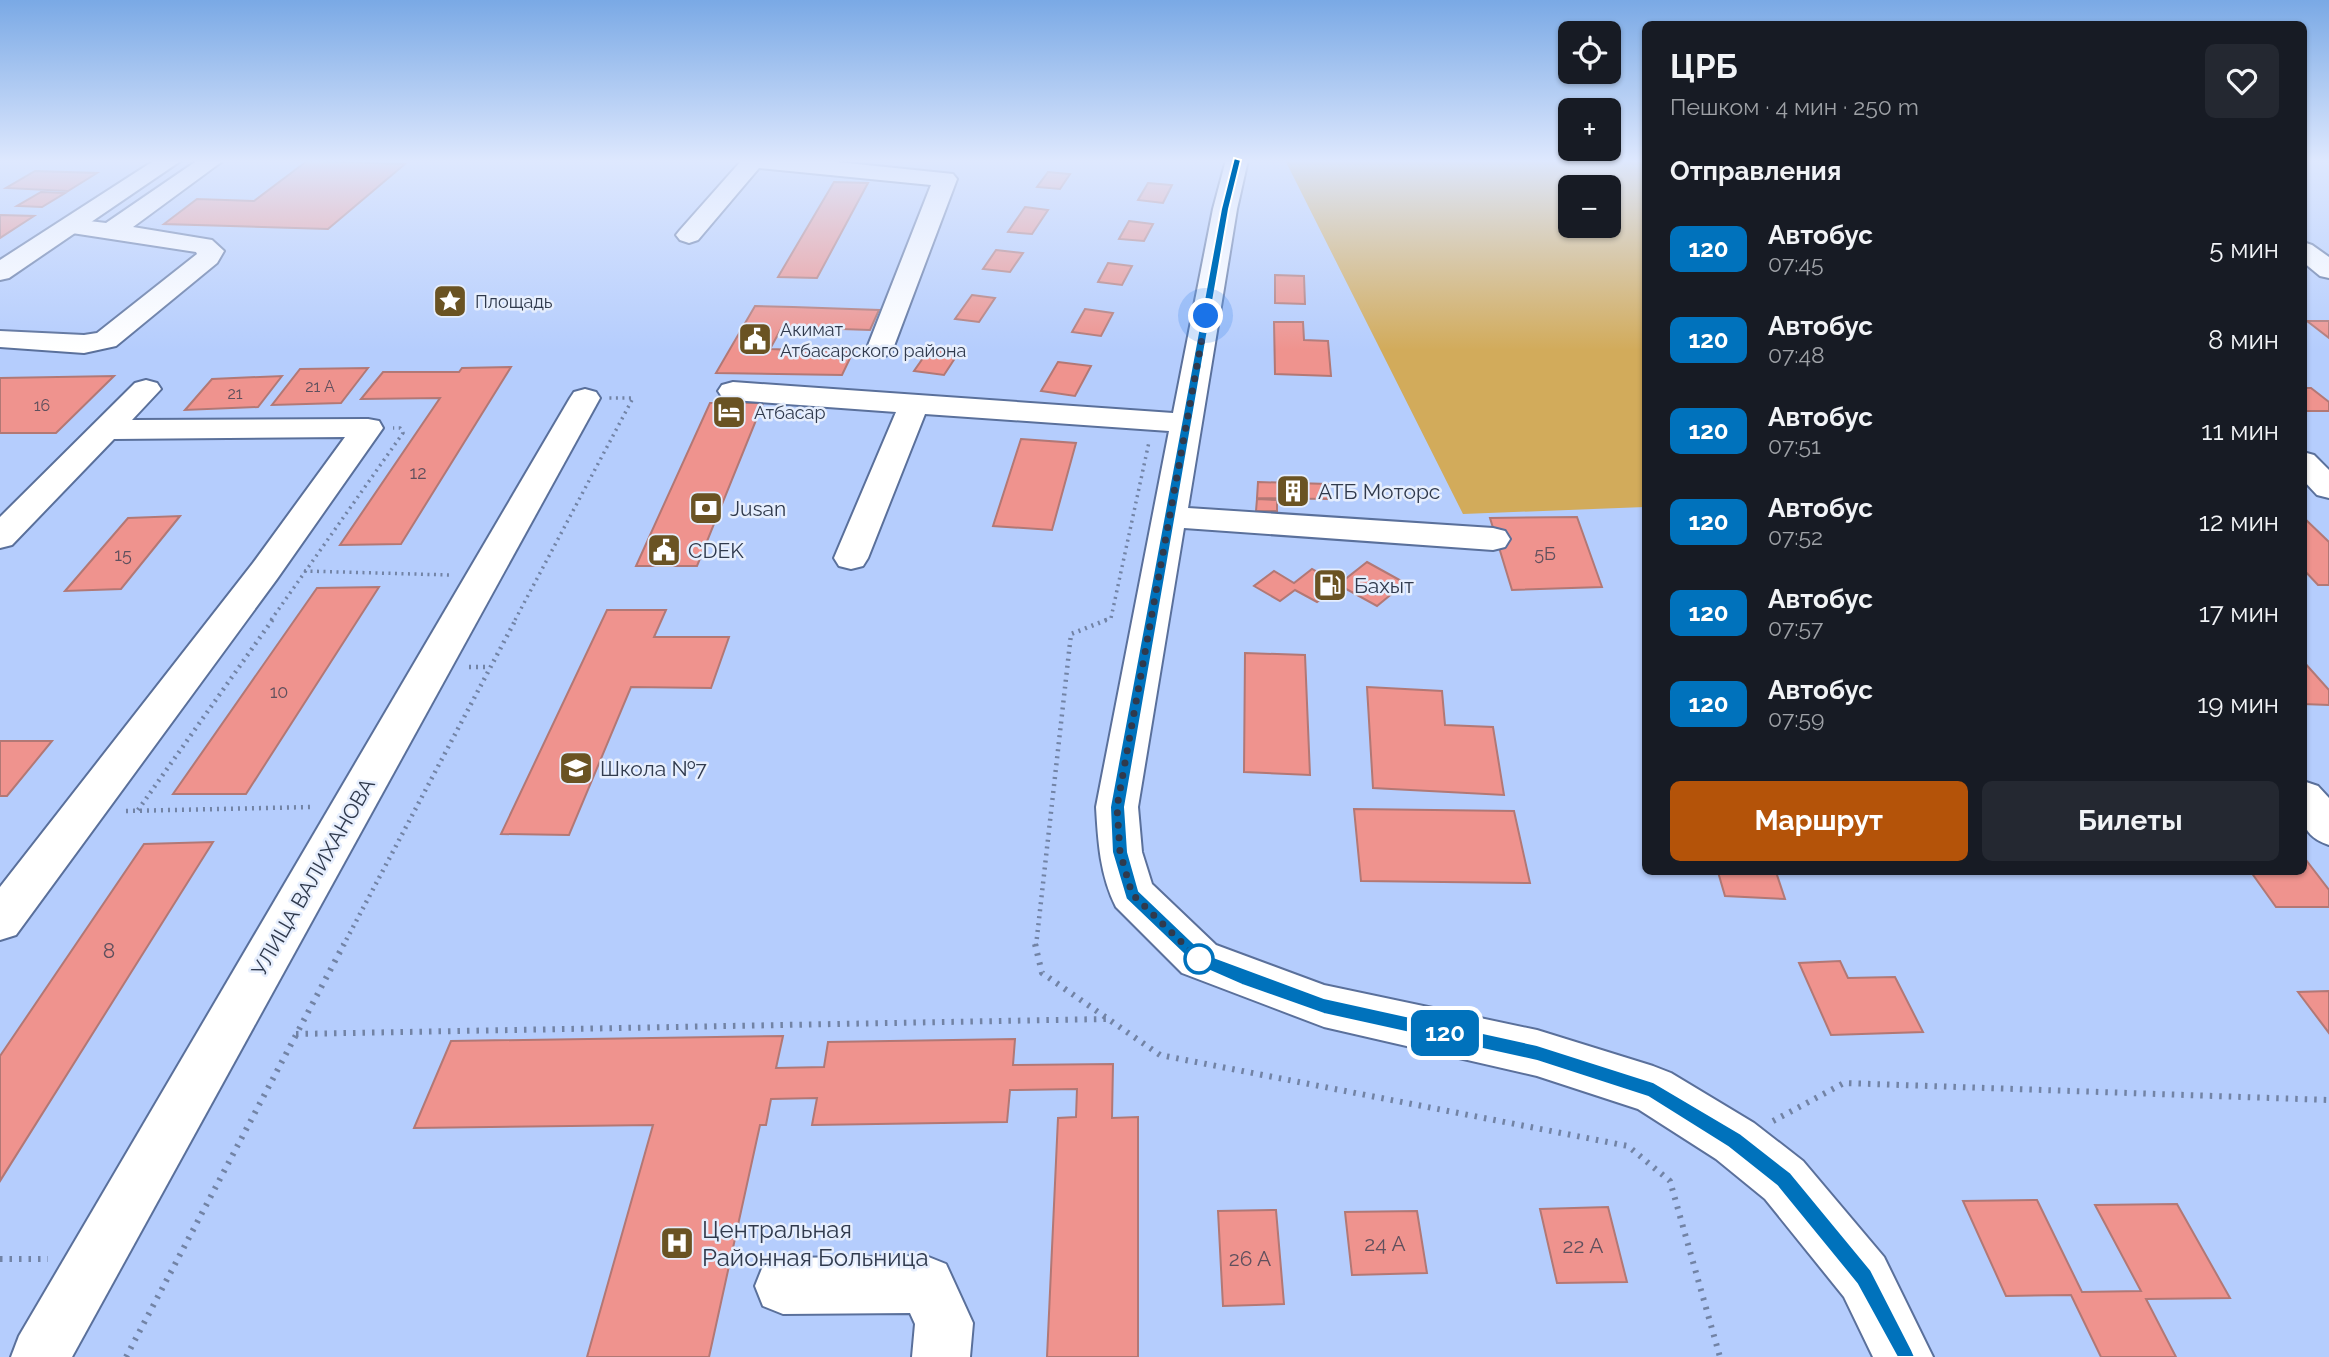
<!DOCTYPE html>
<html lang="ru">
<head>
<meta charset="utf-8">
<style>
  :root { --surface:#171b24; --page:#242831; --text:#f1f3f6; --muted:#9ea1a6; --accent:#b45309 }
  body { margin:0; font-family:Raleway,sans-serif; background:var(--page); color:var(--text); height:100vh; display:flex; flex-direction:column; font-size:26px; white-space:nowrap }
  * { box-sizing:border-box; margin:0 }
  p { font-size:23px; color:var(--muted) }
  .icon { flex:none; width:38px; height:38px; fill:none; stroke:currentColor; stroke-width:2; stroke-linecap:round; stroke-linejoin:round }
  .map { position:relative; flex:1; overflow:hidden }
  .details { position:absolute; left:1642px; top:21px; width:665px; height:854px; display:flex; flex-direction:column; background:var(--surface); border-radius:10px; box-shadow:0 2px 5px #0004 }
  .details>* { flex:none }
  .badge { padding:0 14px; border-radius:10px; font-size:24px; line-height:46px }
  .controls { position:absolute; left:1558px; top:21px; display:grid; gap:14px }
  .controls a { display:grid; place-items:center; width:63px; height:63px; border-radius:10px; background:var(--surface); box-shadow:0 2px 5px #0004; font-size:35px }
  .you { position:absolute; width:35px; height:35px; margin:-18px; border:5px solid #fff; border-radius:50%; background:#1a73e8; box-shadow:0 0 0 10px #1a73e833 }
  .map>.badge { position:absolute; translate:-50% -50%; box-shadow:0 0 0 4px #fff }
  h2 { padding:0 28px; font-size:26px; line-height:63px }
  .round { display:grid; place-items:center; flex:none; width:74px; height:74px; border-radius:10px; background:var(--page) }
  .headline { display:flex; align-items:center; justify-content:space-between; height:119px; padding:0 28px }
  h1 { font-size:33px; font-weight:700; line-height:52px }
  .button { display:flex; gap:14px; margin-top:auto; padding:14px 28px }
  .button a { flex:1; height:80px; border-radius:10px; background:var(--accent); color:#fff; font-size:28px; font-weight:700; line-height:80px; text-align:center }
  .button a+a { background:var(--page); color:var(--text) }
  ul { padding:0; list-style:none }
  li { display:flex; align-items:center; gap:21px; height:91px; padding:0 28px }
  li div { flex:1 }
  li b { display:block; font-size:26px }
  li em { font-style:normal }
  li .badge { min-width:77px; font-weight:700; text-align:center }
  .map>svg:first-child { display:block }
  .green { fill:#d2ab5b; fill-rule:evenodd }
  .building { fill:#ef938e; stroke:#b27875; stroke-width:2 }
  .lines { fill:none; stroke-linecap:round; stroke-linejoin:round }
  .minor-casing { stroke:#5a709b; stroke-width:4 }
  .major-casing { stroke:#5a709b; stroke-width:4 }
  .path-far2 { stroke:#7283a5; stroke-width:3.5; stroke-dasharray:2 4.5; stroke-linecap:butt }
  .path-far1 { stroke:#7283a5; stroke-width:4.5; stroke-dasharray:2 5; stroke-linecap:butt }
  .path { stroke:#7283a5; stroke-width:6; stroke-dasharray:2.5 7; stroke-linecap:butt }
  .minor { fill:#fff; fill-rule:evenodd }
  .major { fill:#fff; fill-rule:evenodd }
  .line { fill:#0072bc; stroke:#fff; stroke-width:2 }
  .walk { stroke:#303a4d; stroke-width:7; stroke-dasharray:0 12.6 }
  .stop-dot { fill:#fff; stroke:#0072bc; stroke-width:3.5 }
  .labels { text-anchor:middle; dominant-baseline:central; stroke-width:5; stroke-linejoin:round; paint-order:stroke }
  .far-number-label { font-size:16px; fill:#60505d }
  .far-poi-label { font-size:18px; fill:#303a4d; stroke:#e6eefd; text-anchor:start }
  .number-label { font-size:18px; fill:#60505d }
  .poi-label { font-size:21px; fill:#303a4d; stroke:#e6eefd; text-anchor:start }
  .street-label { font-size:21px; fill:#303a4d; stroke:#e6eefd }
  .near-number-label { font-size:21px; fill:#60505d }
  .near-poi-label { font-size:24px; fill:#303a4d; stroke:#e6eefd; text-anchor:start }
</style>
</head>
<body>
<div class="map">
<svg width="2329" height="1357" viewBox="0 0 2329 1357">
  <rect width="100%" height="100%" fill="#b5cdfd"/>
  <path class="green" d="M1285,160H1645V507L1463,514ZM1570,187H1608V226H1570Z"/>
  <g class="building">
    <path d="M307,161L405,164L328,229L164,224L197,199L254,201Z"/>
    <path d="M35,171L97,173L68,191L6,188Z"/>
    <path d="M1048,172L1070,174L1060,189L1037,187Z"/>
    <path d="M834,182L868,183L817,278L778,277Z"/>
    <path d="M1148,183L1172,185L1163,203L1138,200Z"/>
    <path d="M41,192L65,193L42,207L17,206Z"/>
    <path d="M1025,207L1048,210L1032,234L1008,232Z"/>
    <path d="M0,215L34,216L0,238Z"/>
    <path d="M1129,221L1153,224L1144,241L1119,239Z"/>
    <path d="M996,250L1023,253L1010,272L983,269Z"/>
    <path d="M1108,263L1132,266L1122,285L1098,282Z"/>
    <path d="M1275,275L1304,276L1305,304L1275,303Z"/>
    <path d="M972,295L995,298L979,322L955,319Z"/>
    <path d="M755,306L793,307L879,310L870,330L782,327L770,349L853,352L842,375L716,373Z"/>
    <path d="M1085,309L1113,313L1101,336L1072,332Z"/>
    <path d="M2307,321H2329V338Z"/>
    <path d="M1274,322H1303L1304,340L1328,341L1331,376L1275,374Z"/>
    <path d="M930,348L959,352L944,375L914,371Z"/>
    <path d="M1058,362L1091,366L1075,396L1041,391Z"/>
    <path d="M511,367L401,544L340,545L440,398L361,399L383,372H459L462,368Z"/>
    <path d="M368,368L341,403L272,405L300,369Z"/>
    <path d="M114,376L56,433H0V378Z"/>
    <path d="M282,376L258,407L185,410L212,379Z"/>
    <path d="M2303,388H2311L2329,402V411H2306L2303,409Z"/>
    <path d="M710,403H763L697,566H636Z"/>
    <path d="M1021,439L1076,443L1052,530L993,526Z"/>
    <path d="M1258,482L1328,484L1329,499L1257,498Z"/>
    <path d="M1257,499L1277,500V511H1256Z"/>
    <path d="M180,516L121,589L65,591L128,518Z"/>
    <path d="M1577,517L1602,587L1512,590L1490,518Z"/>
    <path d="M2303,517L2329,542V585H2318L2303,569Z"/>
    <path d="M1367,562L1405,583L1377,606L1339,585L1317,602L1295,590L1280,601L1254,586L1274,571L1294,583L1312,569L1339,584Z"/>
    <path d="M379,587L246,794H173L317,588Z"/>
    <path d="M607,610H666L654,637H729L711,688L631,687L569,835L501,834Z"/>
    <path d="M1245,653L1305,655L1310,775L1244,772Z"/>
    <path d="M2303,661L2329,690V705L2303,704Z"/>
    <path d="M1367,687L1442,691L1445,725L1493,727L1504,795L1373,788Z"/>
    <path d="M0,741H52L7,796H0Z"/>
    <path d="M1354,809L1514,811L1530,883L1361,881Z"/>
    <path d="M213,842L0,1181V1056L144,844Z"/>
    <path d="M2303,856L2329,890V907H2276L2251,872H2303Z"/>
    <path d="M1718,872H1776L1785,899L1725,896Z"/>
    <path d="M1840,961L1848,978L1895,977L1923,1032L1831,1035L1799,963Z"/>
    <path d="M2329,991V1033L2298,992Z"/>
    <path d="M783,1036L776,1068L824,1067L828,1042L1015,1039L1013,1065L1113,1064L1112,1118L1138,1117V1357H1047L1058,1118L1076,1117L1077,1089L1010,1090L1007,1122L812,1125L817,1098L771,1099L766,1125H760L709,1357H587L653,1125L414,1128L451,1041Z"/>
    <path d="M2037,1200L2082,1292L2141,1291L2095,1205L2177,1204L2230,1298L2146,1299L2176,1357H2101L2071,1295L2006,1296L1963,1201Z"/>
    <path d="M1608,1207L1627,1282L1557,1283L1540,1209Z"/>
    <path d="M1276,1210L1284,1304L1223,1306L1218,1211Z"/>
    <path d="M1417,1211L1427,1273L1352,1275L1345,1212Z"/>
  </g>
  <g class="lines">
    <g class="minor-casing">
      <g id="minor">
        <path d="M198,160H224L133,227L212,240L224,251L217,263L116,346L84,353L0,347V331L84,335L97,333L197,254L196,252L72,233L63,231L60,226L63,221L72,219L106,223Z"/>
        <path d="M742,160H818L953,174L957,179L891,354L881,357L871,354L867,348L931,185L759,168L698,240L689,243L680,240L676,235L680,230Z"/>
        <path d="M1226,160H1248L1237,209L1188,508L1493,528L1505,531L1510,539L1505,547L1493,550L1184,528L1138,807L1142,852L1152,884L1216,945L1324,985L1537,1030L1653,1066L1671,1073L1754,1123L1803,1161L1884,1257L1933,1357H1873L1844,1297L1765,1199L1716,1159L1638,1109L1537,1076L1324,1027L1182,973L1116,907C1100,875 1098,842 1096,807L1169,431L925,414L868,558L863,566L851,569L839,566L834,558L896,412L733,400L722,397L718,391L722,385L733,382L1173,413L1213,209Z"/>
        <path d="M2303,242L2312,245L2329,257V278L2320,276L2303,262Z"/>
        <path d="M146,380L157,383L161,389L132,420L368,419L379,421L383,428L277,579L16,935L0,940V887L253,563L345,437L114,439L12,545L0,548V517L135,383Z"/>
        <path d="M585,389L596,392L600,398L72,1357H11L19,1336L570,398L574,392Z"/>
        <path d="M2303,452L2314,455L2329,470V498L2317,495L2303,480Z"/>
        <path d="M2303,781L2318,786L2329,798V845C2295,834 2303,811 2303,781Z"/>
        <path d="M926,1256L946,1264L973,1323L970,1357H912L915,1324L910,1313L783,1314L763,1306L755,1286L763,1266L783,1258Z"/>
      </g>
    </g>
    <g class="major-casing">
      <path id="major" d="M155,160H182L9,278L0,280V260Z"/>
    </g>
    <g class="path-far2">
      <path d="M304,571L450,575"/>
      <path d="M271,620L403,433L400,428H393"/>
      <path d="M515,620L633,398H609"/>
      <path d="M1105,620L1111,618L1149,442"/>
    </g>
    <g class="path-far1">
      <path d="M469,667H489"/>
      <path d="M138,810L273,619"/>
      <path d="M126,811L313,807"/>
      <path d="M343,946L516,619"/>
      <path d="M1036,946L1071,634L1109,619"/>
    </g>
    <g class="path">
      <path d="M1035,944L1042,973L1160,1055L1628,1146L1670,1181L1720,1357"/>
      <path d="M296,1034L1107,1019"/>
      <path d="M1773,1121L1844,1083L2329,1100"/>
      <path d="M0,1259H48"/>
      <path d="M126,1357L344,944"/>
    </g>
    <use href="#minor" class="minor"/>
    <use href="#major" class="major"/>
  </g>
  <linearGradient id="sky" x2="0" y2="1"><stop stop-color="#7aa9e5"/><stop offset="0.46" stop-color="#dee8fe"/><stop offset="1" stop-color="#dee8fe" stop-opacity="0"/></linearGradient>
  <rect width="2329" height="350" fill="url(#sky)"/>
  <path class="line" d="M1234,158L1241,160L1229,209L1125,807L1128,852L1139,891L1205,954L1324,998L1537,1045L1653,1082L1741,1134L1791,1173L1871,1270L1912,1350L1915,1357H1897L1857,1284L1777,1186L1728,1147L1648,1097L1537,1061L1324,1014L1242,985L1194,964L1126,899L1112,852L1110,807L1221,209Z"/>
  <g class="lines">
    <path class="walk" d="M1199,959L1132,894L1120,852L1117,807L1206,316"/>
  </g>
  <defs>
    <g id="sight-square" transform="scale(1.75)"><rect x="-9" y="-9" width="18" height="18" rx="4" fill="#6a5323" stroke="#e6eefd"/><path d="M0-6L1.8-2.2L6-1.7L2.9 1.2L3.7 5.4L0 3.3L-3.7 5.4L-2.9 1.2L-6-1.7L-1.8-2.2Z" fill="#fff"/></g>
    <g id="civic-square" transform="scale(1.75)"><rect x="-9" y="-9" width="18" height="18" rx="4" fill="#6a5323" stroke="#e6eefd"/><path d="M-.6-6.5H3V-4.5H.6V-3L4-1V1h2V6H-6V1h2V-1L-.6-3ZM-1.2 2.5V6h2.4V2.5Z" fill="#fff"/></g>
    <g id="hotel-square" transform="scale(1.75)"><rect x="-9" y="-9" width="18" height="18" rx="4" fill="#6a5323" stroke="#e6eefd"/><path d="M-6-4.5h1.5V1H6V5H4.5V3h-9V5H-6ZM-4 0a1.8 1.8 0 1 1 3.6 0ZM.5 0V-2.5h3Q6-2.5 6 0Z" fill="#fff"/></g>
    <g id="building-square" transform="scale(1.75)"><rect x="-9" y="-9" width="18" height="18" rx="4" fill="#6a5323" stroke="#e6eefd"/><path d="M-4-6H4V6H1V3H-1V6H-4ZM-2.5-4.3h1.7v1.8h-1.7ZM.8-4.3h1.7v1.8H.8ZM-2.5-1h1.7V.8h-1.7ZM.8-1h1.7V.8H.8Z" fill="#fff"/></g>
    <g id="bank-square" transform="scale(1.75)"><rect x="-9" y="-9" width="18" height="18" rx="4" fill="#6a5323" stroke="#e6eefd"/><path d="M-6-4H6V4H-6ZM0-2.3a2.3 2.3 0 1 0 0 4.6a2.3 2.3 0 1 0 0-4.6Z" fill="#fff"/></g>
    <g id="fuel-square" transform="scale(1.75)"><rect x="-9" y="-9" width="18" height="18" rx="4" fill="#6a5323" stroke="#e6eefd"/><path d="M-5.5-6h7V0h2V4h1.3V-2.5L3-4.5l.8-.8L6-3V5H2.5V1h-1V6h-7ZM-4.2-4.7v3.2H.2V-4.7Z" fill="#fff"/></g>
    <g id="school-square" transform="scale(1.75)"><rect x="-9" y="-9" width="18" height="18" rx="4" fill="#6a5323" stroke="#e6eefd"/><path d="M0-5L7-2L0 1L-7-2ZM-4 1L0 2.5L4 1V4Q0 6-4 4Z" fill="#fff"/></g>
    <g id="hospital-square" transform="scale(1.75)"><rect x="-9" y="-9" width="18" height="18" rx="4" fill="#6a5323" stroke="#e6eefd"/><path d="M-5-5h3v3.5h4V-5h3V5h-3V1.5h-4V5h-3Z" fill="#fff"/></g>
  </defs>
  <g fill-rule="evenodd">
    <use href="#sight-square" x="450" y="301"/>
    <use href="#civic-square" x="755" y="339"/>
    <use href="#hotel-square" x="729" y="412"/>
    <use href="#building-square" x="1293" y="491"/>
    <use href="#bank-square" x="706" y="508"/>
    <use href="#civic-square" x="664" y="550"/>
    <use href="#fuel-square" x="1330" y="585"/>
    <use href="#school-square" x="576" y="768"/>
    <use href="#hospital-square" x="677" y="1243"/>
  </g>
  <circle class="stop-dot" cx="1199" cy="959" r="14"/>
  <g class="labels">
    <g class="far-number-label">
      <text x="320" y="386">21 А</text>
      <text x="235" y="393">21</text>
      <text x="42" y="405">16</text>
    </g>
    <g class="far-poi-label">
      <text x="475" y="301">Площадь</text>
      <text x="780" y="329">Акимат<tspan x="780" dy="21">Атбасарского района</tspan></text>
      <text x="754" y="412">Атбасар</text>
    </g>
    <g class="number-label">
      <text x="418" y="472">12</text>
      <text x="1545" y="553">5Б</text>
      <text x="123" y="554">15</text>
      <text x="279" y="691">10</text>
    </g>
    <g class="poi-label">
      <text x="1318" y="491">АТБ Моторс</text>
      <text x="730" y="508">Jusan</text>
      <text x="688" y="550">CDEK</text>
      <text x="1354" y="585">Бахыт</text>
      <text x="600" y="768">Школа №7</text>
    </g>
    <g class="street-label">
      <text transform="translate(313 877) rotate(-60)">УЛИЦА ВАЛИХАНОВА</text>
    </g>
    <g class="near-number-label">
      <text x="109" y="950">8</text>
      <text x="1385" y="1243">24 А</text>
      <text x="1583" y="1245">22 А</text>
      <text x="1250" y="1258">26 А</text>
    </g>
    <g class="near-poi-label">
      <text x="702" y="1229">Центральная<tspan x="702" dy="28">Районная Больница</tspan></text>
    </g>
  </g>
</svg>
<div class="controls">
<a><svg class="icon" aria-label="locate" viewBox="0 0 24 24"><circle cx="12" cy="12" r="6"/><path d="M12 2v4M12 18v4M2 12h4M18 12h4"/></svg></a>
<a>+</a>
<a>−</a>
</div>
<div class="you" style="left:1206px;top:316px"></div>
<b class="badge" style="left:1445px;top:1033px;background:#0072bc;color:#fff">120</b>
<section class="details">
<div class="headline"><div><h1>ЦРБ</h1><p>Пешком · 4 мин · 250 m</p></div><a class="round"><svg class="icon" aria-label="heart" viewBox="0 0 24 24"><path d="M12 20l-8-8c-3-5 5-10 8-4 3-6 11-1 8 4z"/></svg></a></div>
<h2>Отправления</h2>
<ul>
<li><span class="badge" style="background:#0072bc;color:#fff">120</span><div><b>Автобус</b><p>07:45</p></div><em>5 мин</em></li>
<li><span class="badge" style="background:#0072bc;color:#fff">120</span><div><b>Автобус</b><p>07:48</p></div><em>8 мин</em></li>
<li><span class="badge" style="background:#0072bc;color:#fff">120</span><div><b>Автобус</b><p>07:51</p></div><em>11 мин</em></li>
<li><span class="badge" style="background:#0072bc;color:#fff">120</span><div><b>Автобус</b><p>07:52</p></div><em>12 мин</em></li>
<li><span class="badge" style="background:#0072bc;color:#fff">120</span><div><b>Автобус</b><p>07:57</p></div><em>17 мин</em></li>
<li><span class="badge" style="background:#0072bc;color:#fff">120</span><div><b>Автобус</b><p>07:59</p></div><em>19 мин</em></li>
</ul>
<div class="button"><a>Маршрут</a><a>Билеты</a></div>
</section>
</div>
</body>
</html>
